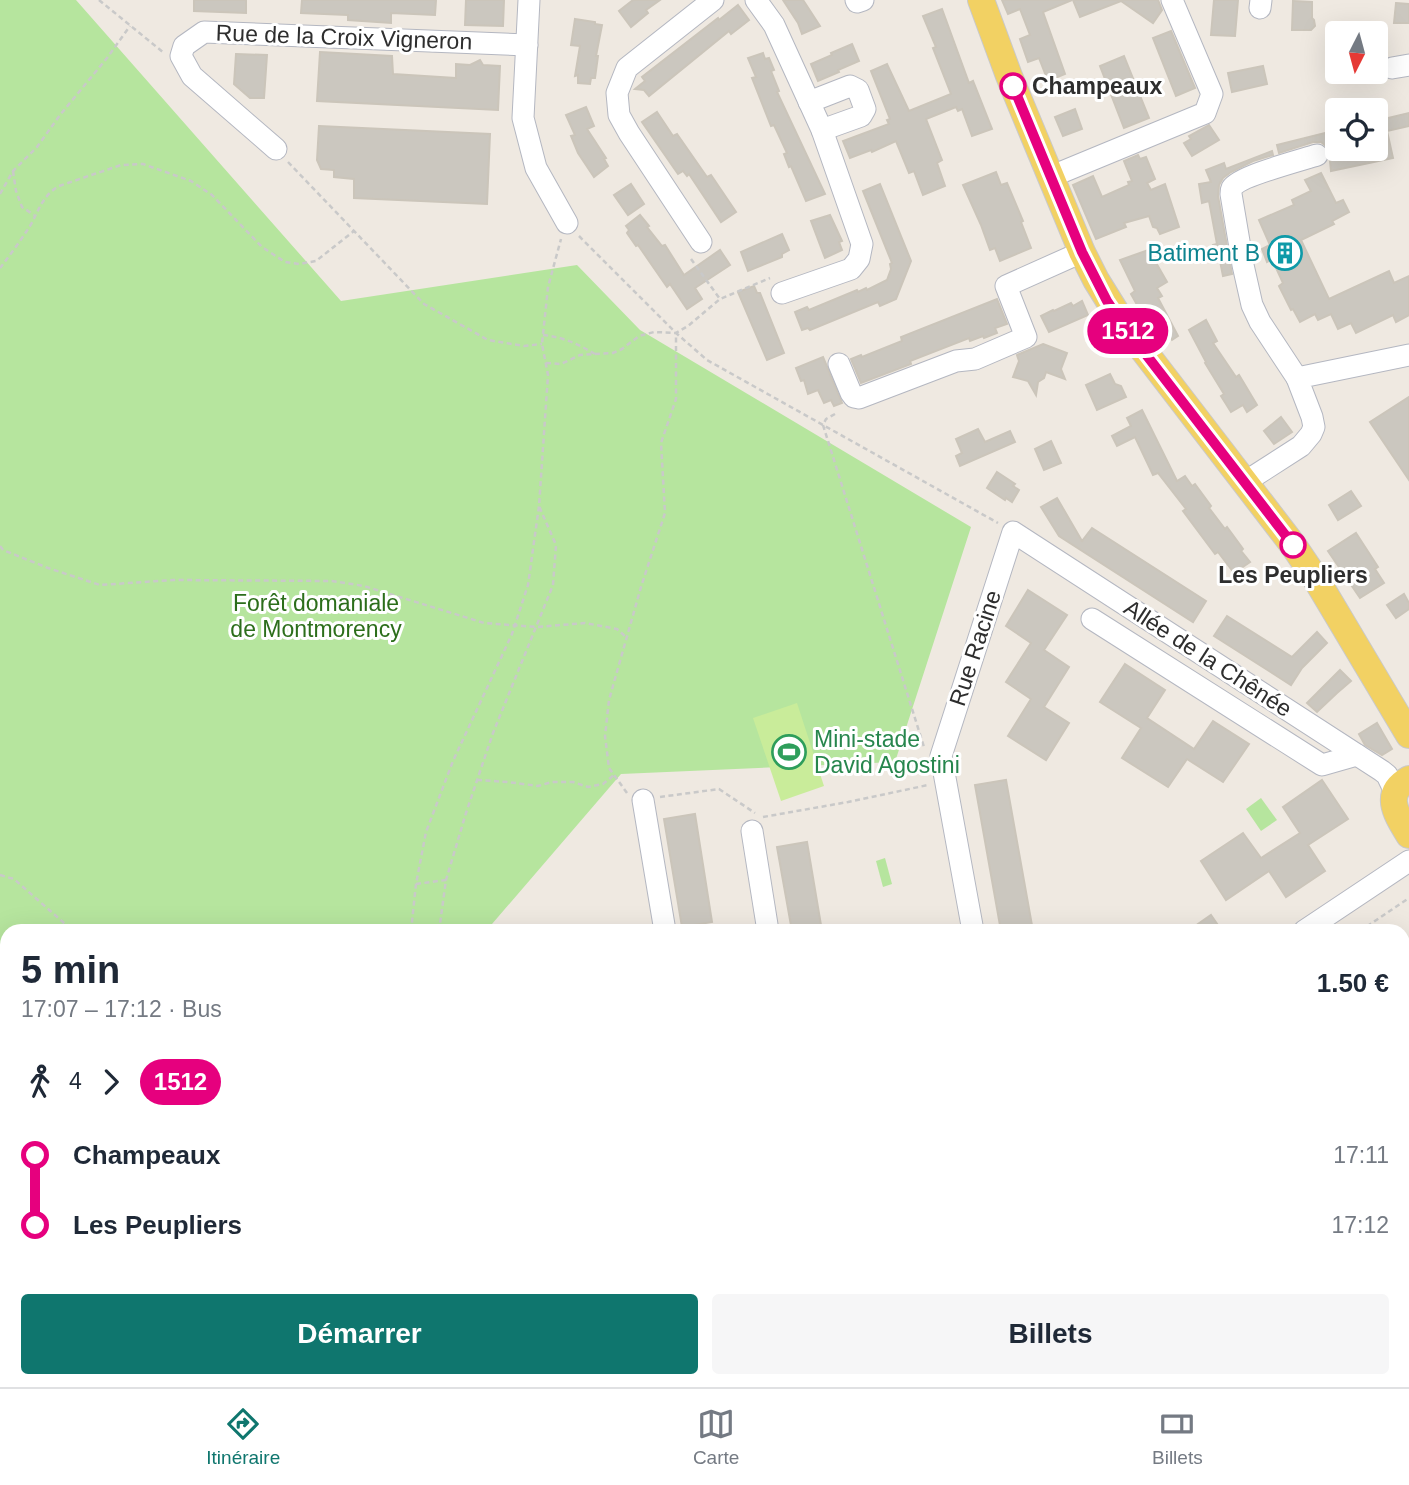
<!DOCTYPE html>
<html lang="fr">
<head>
<meta charset="utf-8">
<style>
  :root { --surface:#fff; --page:#f6f6f7; --text:#1f2937; --muted:#747a83; --line:#e0e1e3; --accent:#0f766e }
  body { margin:0; font-family:Arial,sans-serif; background:var(--page); color:var(--text); height:100vh; display:flex; flex-direction:column; font-size:26px; white-space:nowrap }
  * { box-sizing:border-box; margin:0 }
  p { font-size:23px; color:var(--muted) }
  .icon { flex:none; width:38px; height:38px; fill:none; stroke:currentColor; stroke-width:2; stroke-linecap:round; stroke-linejoin:round }
  .map { position:relative; flex:1; overflow:hidden }
  .details { position:absolute; left:0px; top:924px; width:1410px; height:464px; display:flex; flex-direction:column; background:var(--surface); border-radius:21px 21px 0 0; box-shadow:0 7px 28px #0002 }
  .details>* { flex:none }
  .badge { padding:0 14px; border-radius:23px; font-size:24px; line-height:46px }
  .needle { width:46px; rotate:186deg }
  .controls { position:absolute; left:1325px; top:21px; display:grid; gap:14px }
  .controls a { display:grid; place-items:center; width:63px; height:63px; border-radius:7px; background:var(--surface); box-shadow:0 7px 28px #0002; font-size:35px }
  .map>.badge { position:absolute; translate:-50% -50%; box-shadow:0 0 0 4px #fff }
  .legs { display:flex; align-items:center; gap:10px; height:77px; padding:0 21px; font-size:23px }
  .legs p { margin-inline-start:auto }
  .summary { display:flex; align-items:center; justify-content:space-between; height:119px; padding:0 21px }
  h1 { font-size:38px; font-weight:800; line-height:52px }
  .action { display:flex; gap:14px; margin-top:auto; padding:14px 21px }
  .action a { flex:1; height:80px; border-radius:7px; background:var(--accent); color:#fff; font-size:28px; font-weight:800; line-height:80px; text-align:center }
  .action a+a { background:var(--page); color:var(--text) }
  ul { padding:0 21px; list-style:none }
  li { display:flex; align-items:center; gap:24px; height:70px; font-size:26px }
  li i { display:grid; place-items:center; width:10px; height:100%; margin:0 9px; background:currentColor }
  li i::after { content:''; width:18px; height:18px; margin:-9px; border:5px solid; border-radius:50%; background:var(--surface) }
  li p { margin-inline-start:auto }
  li:first-child i { background:linear-gradient(#0000 50%,currentColor 0) }
  li:last-child i { background:linear-gradient(currentColor 50%,#0000 0) }
  .tab-bar { display:flex; justify-content:space-around; align-items:center; height:98px; border-top:2px solid var(--line); background:var(--surface); font-size:19px; color:var(--muted) }
  .tab-bar a { display:grid; justify-items:center; gap:4px }
  .tab-bar .active { color:var(--accent) }
  .map>svg:first-child { display:block }
  .green { fill:#b6e59e }
  .pitch { fill:#c9ec9a }
  .lines { fill:none; stroke-linecap:round; stroke-linejoin:round }
  .stream { stroke:#75cff0; stroke-width:4.5 }
  .building { fill:#cbc7bf; stroke:#cbc5ba; stroke-width:2 }
  .minor-casing { stroke:#b4b7c1; stroke-width:23 }
  .major-casing { stroke:#c9c9c9; stroke-width:28 }
  .path { stroke:#c9c9c9; stroke-width:2.5; stroke-dasharray:5 3.5; stroke-linecap:butt }
  .minor { stroke:#fff; stroke-width:21 }
  .major { stroke:#f2d163; stroke-width:26 }
  .line-1-casing { stroke:#fff; stroke-width:16 }
  .line-1 { stroke:#e6007e; stroke-width:10 }
  .stop-1-dot { fill:#fff; stroke:#e6007e; stroke-width:3.5 }
  .labels { text-anchor:middle; dominant-baseline:central; stroke-width:6; stroke-linejoin:round; paint-order:stroke }
  .street-label { font-size:23px; fill:#2e2e2e; stroke:#fff }
  .stop-label { font-size:23px; font-weight:bold; fill:#2e2e2e; stroke:#fff; text-anchor:start }
  .culture-label { font-size:23px; fill:#0d838f; stroke:#fff; text-anchor:end }
  .park-label { font-size:23px; fill:#2c6e1b; stroke:#fff }
  .leisure-label { font-size:23px; fill:#27864d; stroke:#fff; text-anchor:start }
</style>
</head>
<body>
<div class="map">
<svg width="1409" height="1387" viewBox="0 0 1409 1387">
  <rect width="100%" height="100%" fill="#efe9e1"/>
  <g class="green">
    <path d="M0,0H76L341,301L577,265L640,330L971,527L895,762L621,774L486,931H7V1381H1404V1338L1409,1344V1387H0Z"/>
    <path d="M1261,798L1277,820L1261,831L1246,809Z"/>
    <path d="M885,858L892,884L883,887L876,861Z"/>
  </g>
  <path class="pitch" d="M797,703L824,786L781,801L753,718Z"/>
  <g class="lines">
    <g class="stream">
      <path d="M0,1323H7"/>
      <path d="M173,1381L188,1387"/>
    </g>
  </g>
  <g class="building">
    <path d="M194,0H246V13L194,11Z"/>
    <path d="M302,0H436L435,15L391,13V23L348,20V15L301,13Z"/>
    <path d="M466,0H504L503,26L465,25Z"/>
    <path d="M633,0H660L646,10L648,13L631,27L619,11Z"/>
    <path d="M783,0H803L820,26L802,34L798,23Z"/>
    <path d="M1002,0H1072L1043,12L1065,74L1048,81L1039,58L1028,62L1020,39L1030,35L1020,9L1008,14Z"/>
    <path d="M1073,0H1158L1162,10L1153,23L1121,1L1080,17Z"/>
    <path d="M1214,0H1238L1235,36L1211,35Z"/>
    <path d="M1293,1L1312,2V18L1314,20L1315,26L1311,30H1292Z"/>
    <path d="M1396,3L1409,4V23H1394Z"/>
    <path d="M738,5L749,20L731,34L729,31L649,96L644,90L635,89L645,81L642,77L718,18L719,20Z"/>
    <path d="M942,9L969,83L973,81L992,129L972,136L962,109L958,111L956,107L926,119L942,160L937,163L945,186L923,195L914,171L909,173L896,141L872,152L871,150L850,158L843,141L889,124L887,120L890,119L871,71L887,64L909,111L951,94L933,48L936,47L923,16Z"/>
    <path d="M575,19L595,22V24L602,25L596,56H598L595,78H591L590,84L578,83V75L575,76L580,46L571,45Z"/>
    <path d="M1171,31L1195,88L1176,96L1153,38Z"/>
    <path d="M852,44L859,61L838,70L839,72L818,81L811,64L832,55L831,53Z"/>
    <path d="M320,52L392,56L393,74L456,78V64L470,65L480,60L483,65L500,66L498,110L317,101Z"/>
    <path d="M763,53L765,59L769,58L774,70L771,71L779,91L777,92L825,194L806,201L791,166L789,167L784,154L787,153L774,125L771,126L752,78L756,77L748,58Z"/>
    <path d="M236,54L267,55L264,98H250L234,84Z"/>
    <path d="M1124,56L1149,118L1124,128L1100,66Z"/>
    <path d="M1263,66L1267,84L1232,92L1228,73Z"/>
    <path d="M1376,104H1381L1384,119L1409,113V126L1387,131L1393,158L1331,171L1329,151L1326,146L1321,142H1313L1279,153L1277,145L1337,130V156L1376,149Z"/>
    <path d="M586,107L594,126L587,129L606,158L604,159L608,166L594,177L578,153L571,136L575,135L566,115Z"/>
    <path d="M1075,109L1082,129L1063,136L1055,117Z"/>
    <path d="M657,112L673,136L677,134L707,177L711,175L736,212L721,222L689,174L687,176L683,171L678,174L642,122Z"/>
    <path d="M1209,125L1219,140L1192,156L1184,143L1191,139L1189,136Z"/>
    <path d="M319,126L490,134L487,204L354,198V179L334,177V170L321,169L317,160Z"/>
    <path d="M1272,151L1273,155L1253,161L1231,172L1223,178L1219,185L1218,196L1232,274L1223,276L1219,256L1215,257L1213,245L1217,244L1209,201L1202,203L1199,184L1211,182L1206,170L1224,163L1226,169Z"/>
    <path d="M1138,155L1140,159L1146,157L1155,179L1147,183L1151,190L1165,184L1179,227L1160,234L1157,228L1153,227L1149,216L1124,223L1126,227L1096,239L1073,185L1093,176L1102,197L1129,185L1128,182L1132,181L1124,161Z"/>
    <path d="M996,172L1001,185L1007,183L1023,221L1021,222L1031,248L1000,261L995,248L990,250L981,225L963,185Z"/>
    <path d="M1321,173L1336,203L1343,200L1349,212L1332,221L1334,224L1301,240L1329,299L1389,271L1394,283L1409,276V315L1396,322L1393,315L1356,333L1351,323L1338,329L1331,314L1318,320L1315,314L1300,322L1293,309L1291,310L1279,286L1283,283L1272,259L1267,262L1262,249L1270,245L1259,220L1294,205L1292,200L1311,191L1305,180Z"/>
    <path d="M631,184L644,204L628,215L614,195Z"/>
    <path d="M880,184L911,261L896,299L880,306L878,302L810,330L808,328L802,330L795,312L807,307L809,310L857,290L858,292L866,288L867,290L887,280L891,269L890,264L892,263L863,191Z"/>
    <path d="M640,215L649,226L647,227L662,246L665,245L684,275L720,250L730,265L695,288L702,299L687,309L670,284L667,287L638,245L636,246L627,233L629,230L626,226Z"/>
    <path d="M830,215L842,241L839,242L842,250L825,258L811,221Z"/>
    <path d="M782,234L789,250L782,254V257L748,271L741,252Z"/>
    <path d="M1154,248L1159,259L1155,261L1167,282L1157,288L1162,296L1158,298L1178,336L1172,340L1158,320L1149,326L1131,294L1135,291L1120,260Z"/>
    <path d="M754,286L757,293H760L784,353L767,360L738,292Z"/>
    <path d="M997,299L1007,324L995,328L997,333L984,338L983,336L970,341L969,338L910,361L911,364L861,383L851,359L861,355L862,357L902,341L901,337Z"/>
    <path d="M1082,301L1088,315L1049,332L1041,316L1053,310L1054,311L1071,303L1073,306Z"/>
    <path d="M1206,320L1217,341L1213,343L1236,377L1239,375L1257,405L1247,412L1243,405L1231,412L1221,396L1224,394L1205,363L1206,362L1189,330Z"/>
    <path d="M1043,344L1067,353L1061,369L1065,379L1046,372L1044,378L1038,382L1036,395L1028,381L1013,377L1019,361L1017,355Z"/>
    <path d="M823,357L842,403L834,406L831,400L824,403L818,390L808,394L804,380L801,381L796,368Z"/>
    <path d="M1110,374L1115,384L1121,386L1126,397L1097,410L1086,385Z"/>
    <path d="M1409,397V480L1370,422Z"/>
    <path d="M1142,410L1177,481L1185,476L1192,486L1195,484L1211,506L1209,508L1225,529L1227,527L1243,549L1241,551L1250,562L1234,573L1218,552L1215,554L1183,511L1186,509L1158,473L1153,475L1135,437L1117,446L1112,436L1131,426L1127,418Z"/>
    <path d="M1281,417L1292,432L1274,444L1264,431Z"/>
    <path d="M978,429L985,442L1010,431L1015,442L960,466L956,456L962,453L956,439Z"/>
    <path d="M1051,441L1061,463L1044,470L1035,449Z"/>
    <path d="M997,472L1015,484L1013,486L1019,490L1012,502L1006,498L1005,500L987,488Z"/>
    <path d="M1351,491L1361,506L1338,520L1329,505Z"/>
    <path d="M1057,498L1082,541L1092,528L1206,601L1193,622L1059,536L1041,507Z"/>
    <path d="M1356,533L1378,567L1375,569L1384,583L1360,598L1328,551Z"/>
    <path d="M1028,590L1067,615L1044,650L1069,667L1044,707L1069,723L1046,760L1008,736L1031,699L1006,682L1031,643L1006,626Z"/>
    <path d="M1404,594L1409,603V609L1396,618L1387,605Z"/>
    <path d="M1227,616L1292,657L1317,632L1327,643L1302,668L1291,685L1214,636Z"/>
    <path d="M1125,664L1165,690L1147,718L1194,749L1213,721L1249,744L1223,782L1187,759L1168,787L1122,758L1141,728L1100,702Z"/>
    <path d="M1340,670L1351,681L1337,693L1317,712L1307,703Z"/>
    <path d="M1377,723L1392,749L1382,755L1365,745L1359,734Z"/>
    <path d="M1006,780L1033,931H1001L975,785Z"/>
    <path d="M1322,780L1348,819L1308,845L1325,871L1286,897L1269,871L1226,900L1201,861L1243,833L1261,858L1300,833L1283,807Z"/>
    <path d="M695,814L712,922L682,927L664,819Z"/>
    <path d="M807,842L822,931H792L777,847Z"/>
    <path d="M1211,915L1222,931H1188Z"/>
  </g>
  <g class="lines">
    <g class="minor-casing">
      <g id="minor">
        <path d="M529,0L523,118L536,168L567,223"/>
        <path d="M756,0L774,25L822,130L862,244L859,259L851,269L782,293"/>
        <path d="M856,0L857,2L863,0"/>
        <path d="M1260,8L1261,0"/>
        <path d="M1392,68L1409,65"/>
        <path d="M809,102L850,86L858,90L865,109L861,116L822,130"/>
        <path d="M276,149L192,76L181,56L184,46L204,32L527,45"/>
        <path d="M1050,177L1205,113L1212,94L1172,0"/>
        <path d="M701,242L629,133L619,115L617,93L627,68L713,0"/>
        <path d="M839,364L851,393L854,397L859,398L956,361L975,359L1026,337L1006,286L1082,252"/>
        <path d="M1297,378L1260,322L1252,305L1243,265L1231,194C1231,192 1231,190 1232,188C1239,176 1302,160 1317,155"/>
        <path d="M1245,482L1301,446L1311,434L1314,427L1312,417L1297,378L1409,355"/>
        <path d="M1092,619L1322,765L1357,755"/>
        <path d="M643,800L665,931"/>
        <path d="M752,831L768,931"/>
        <path d="M973,931L941,756L1013,532L1382,771L1387,775L1395,792"/>
        <path d="M1304,931L1409,861"/>
      </g>
    </g>
    <g class="major-casing">
      <g id="major">
        <path d="M981,0L1009,76L1082,252L1096,280L1124,325L1293,545L1316,579L1409,735"/>
        <path d="M1409,779C1382,794 1397,815 1409,835"/>
      </g>
    </g>
    <g class="path">
      <path d="M99,0L164,53"/>
      <path d="M288,162L424,304L488,340L524,346L542,344"/>
      <path d="M13,171L16,191L22,207L34,215"/>
      <path d="M0,194L13,171L37,147L60,115L107,58L130,26"/>
      <path d="M579,236L676,333L707,360L998,523"/>
      <path d="M691,259L720,299"/>
      <path d="M0,268C10,255 21,240 30,226C39,210 43,195 59,186L121,165L143,164L191,181L212,195L262,247L285,262L299,264L316,261L354,231"/>
      <path d="M543,335C563,337 578,344 595,354"/>
      <path d="M546,363L561,364L580,355L613,353L622,349L639,336L654,332L676,333L688,326L720,299L770,278"/>
      <path d="M835,414L826,419L823,425L924,747"/>
      <path d="M0,546L3,550L48,568L100,585L173,580L332,581L364,586L484,623L537,627L585,623L617,629L626,637"/>
      <path d="M477,780L508,782L538,786L552,782H573L588,787L603,784L614,775"/>
      <path d="M627,793L609,768L605,736L609,700L641,587L665,513L661,443L676,399V333"/>
      <path d="M660,797L719,789L755,813"/>
      <path d="M763,817L848,802L928,785"/>
      <path d="M0,875L14,879L64,923L80,931"/>
      <path d="M416,884L446,880"/>
      <path d="M411,931L416,884L426,832L453,761L512,634L528,585L539,506L548,375L542,344L548,287L561,239"/>
      <path d="M439,931L446,880L466,813L493,733L553,585L556,545L539,506"/>
      <path d="M1360,931L1409,898"/>
      <path d="M1404,1195L1408,1194"/>
      <path d="M1404,1292L1409,1298"/>
      <path d="M0,1297L7,1298"/>
      <path d="M1404,1315L1409,1311"/>
      <path d="M217,1381L229,1387"/>
      <path d="M450,1381L452,1387"/>
      <path d="M490,1381L492,1387"/>
      <path d="M1378,1381L1379,1387"/>
      <path d="M955,1387L973,1381"/>
      <path d="M1252,1387V1381"/>
      <path d="M1328,1387V1381"/>
    </g>
    <use href="#minor" class="minor"/>
    <use href="#major" class="major"/>
  </g>
  <g class="lines">
    <g class="line-1-casing">
      <path id="line-1" d="M1013,86L1082,252L1107,301L1124,326L1293,545"/>
    </g>
    <use href="#line-1" class="line-1"/>
  </g>
  <defs>
    <g id="building-ring" transform="scale(1.75)"><circle r="9.5" fill="#fff" stroke="#0f9aa8" stroke-width="1.5"/><path d="M-4-6H4V6H1V3H-1V6H-4ZM-2.5-4.3h1.7v1.8h-1.7ZM.8-4.3h1.7v1.8H.8ZM-2.5-1h1.7V.8h-1.7ZM.8-1h1.7V.8H.8Z" fill="#0f9aa8"/></g>
    <g id="stadium-ring" transform="scale(1.75)"><circle r="9.5" fill="#fff" stroke="#2e9e5b" stroke-width="1.5"/><path d="M0-5a6.5 5 0 1 0 0 10a6.5 5 0 1 0 0-10ZM-3.5-1.8h7v3.6h-7Z" fill="#2e9e5b"/></g>
  </defs>
  <g fill-rule="evenodd">
    <use href="#building-ring" x="1285" y="253"/>
    <use href="#stadium-ring" x="789" y="752"/>
  </g>
  <g class="stop-1-dot">
    <circle cx="1013" cy="86" r="12"/>
    <circle cx="1293" cy="545" r="12"/>
  </g>
  <g class="labels">
    <g class="street-label">
      <text transform="translate(344 37) rotate(2)">Rue de la Croix Vigneron</text>
      <text transform="translate(975 648) rotate(-72)">Rue Racine</text>
      <text transform="translate(1208 658) rotate(33)">Allée de la Chênée</text>
    </g>
    <g class="stop-label">
      <text x="1032" y="86">Champeaux</text>
      <text x="1293" y="575" text-anchor="middle">Les Peupliers</text>
    </g>
    <g class="culture-label">
      <text x="1260" y="253">Batiment B</text>
    </g>
    <g class="park-label">
      <text x="316" y="603">Forêt domaniale<tspan x="316" dy="26">de Montmorency</tspan></text>
    </g>
    <g class="leisure-label">
      <text x="814" y="739">Mini-stade<tspan x="814" dy="26">David Agostini</tspan></text>
    </g>
  </g>
</svg>
<div class="controls">
<a><svg class="needle" viewBox="-14 -14 28 28"><path d="M0-13l5 13h-10z" fill="#e53935"/><path d="M0 13l5-13h-10z" fill="#747a83"/></svg></a>
<a><svg class="icon" aria-label="locate" viewBox="0 0 24 24"><circle cx="12" cy="12" r="6"/><path d="M12 2v4M12 18v4M2 12h4M18 12h4"/></svg></a>
</div>
<b class="badge" style="left:1128px;top:331px;background:#e6007e;color:#fff">1512</b>
<section class="details">
<div class="summary"><div><h1>5 min</h1><p>17:07 – 17:12 · Bus</p></div><b>1.50 €</b></div>
<div class="legs"><svg class="icon" aria-label="walk" viewBox="0 0 24 24"><circle cx="13" cy="4" r="2"/><path d="M13 8l-2 6 4 7M11 14l-3 7M7 12l3-4h3l4 4"/></svg>4<svg class="icon" aria-label="forward" viewBox="0 0 24 24"><path d="M9 5l7 7-7 7"/></svg><b class="badge" style="background:#e6007e;color:#fff">1512</b></div>
<ul>
<li><i style="color:#e6007e"></i><b>Champeaux</b><p>17:11</p></li>
<li><i style="color:#e6007e"></i><b>Les Peupliers</b><p>17:12</p></li>
</ul>
<div class="action"><a>Démarrer</a><a>Billets</a></div>
</section>
</div>
<nav class="tab-bar">
<a class="active"><svg class="icon" aria-label="directions" viewBox="0 0 24 24"><path d="M12 3l9 9-9 9-9-9zM9 14v-3h6M13 9l2 2-2 2"/></svg>Itinéraire</a>
<a><svg class="icon" aria-label="map" viewBox="0 0 24 24"><path d="M3 6l6-2 6 2 6-2v14l-6 2-6-2-6 2zM9 4v14M15 6v14"/></svg>Carte</a>
<a><svg class="icon" aria-label="tickets" viewBox="0 0 24 24"><path d="M3 7h18v10H3zM15 7v10"/></svg>Billets</a>
</nav>
</body>
</html>
